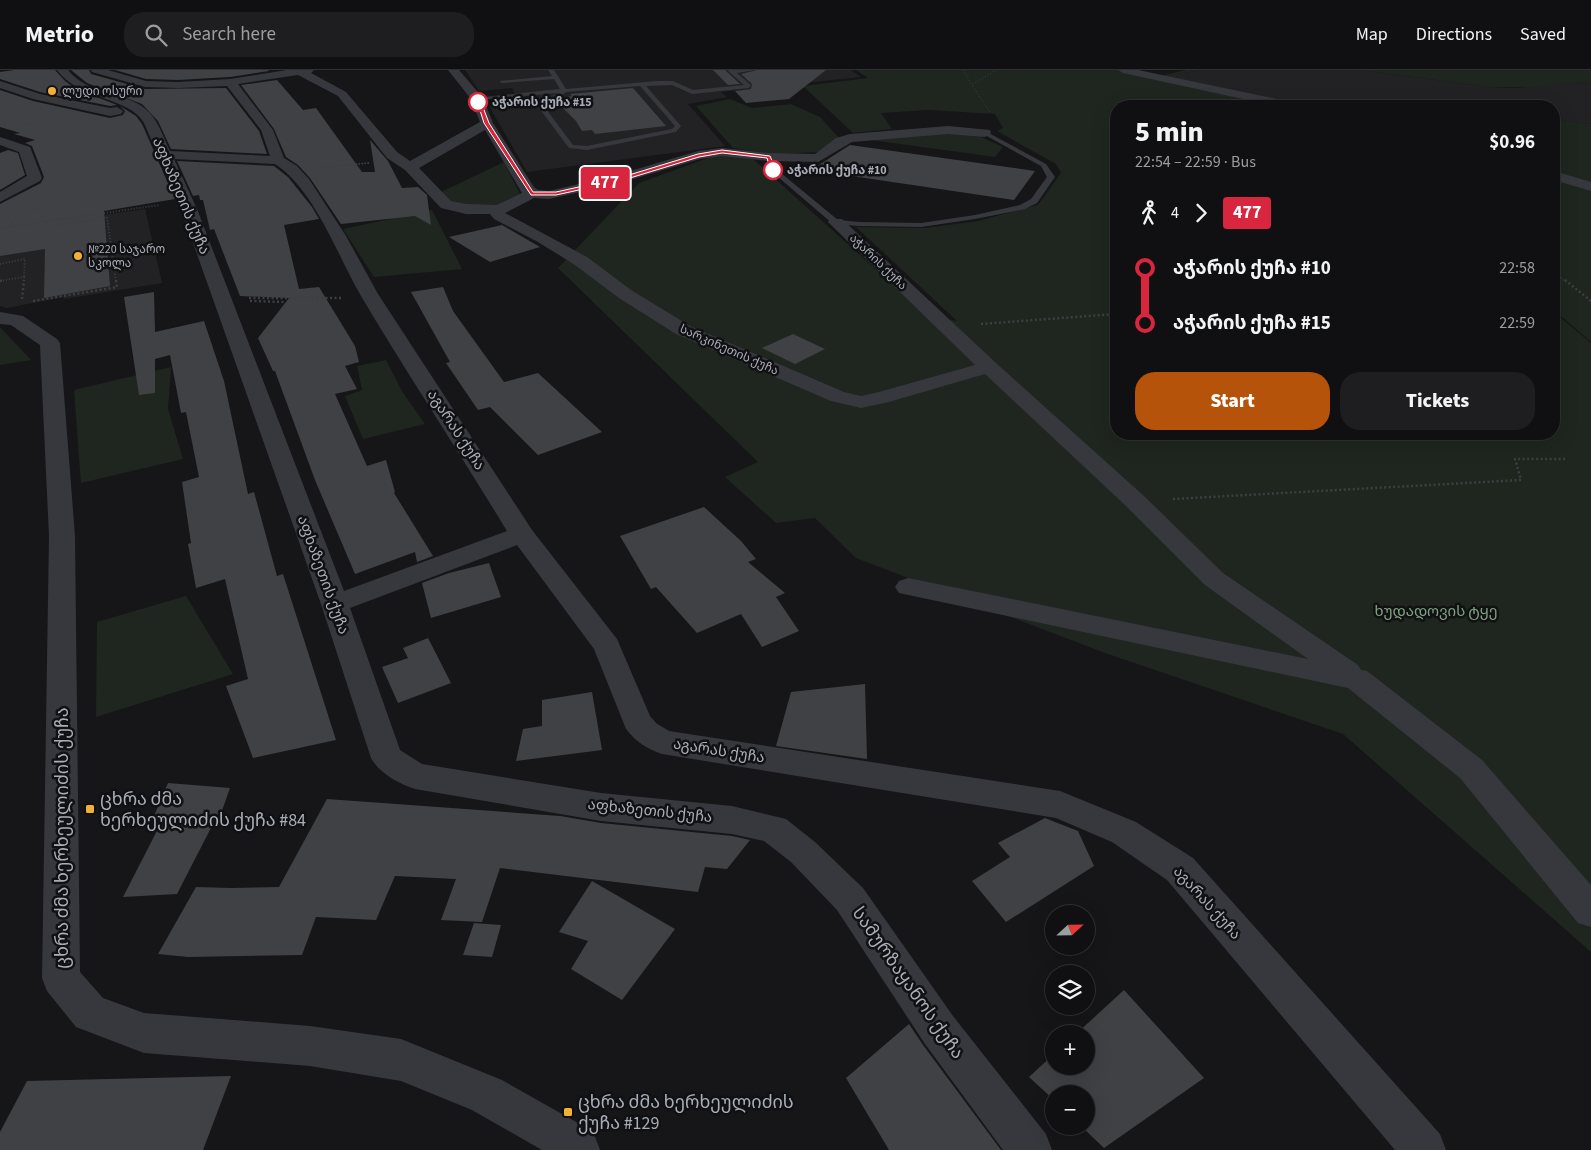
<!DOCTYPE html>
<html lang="en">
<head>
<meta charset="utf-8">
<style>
  :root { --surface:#101012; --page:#1e1e20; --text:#f1f3f6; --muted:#9c9d9f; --line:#303032; --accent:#b45309 }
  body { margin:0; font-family:"Source Sans 3","Noto Sans Georgian",sans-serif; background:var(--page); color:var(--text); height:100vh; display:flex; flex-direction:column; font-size:19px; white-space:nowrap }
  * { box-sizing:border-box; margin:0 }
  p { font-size:16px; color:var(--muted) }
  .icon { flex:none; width:28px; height:28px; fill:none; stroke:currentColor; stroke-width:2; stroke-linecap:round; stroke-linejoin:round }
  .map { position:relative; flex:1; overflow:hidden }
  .details { position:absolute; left:1110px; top:30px; width:450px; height:340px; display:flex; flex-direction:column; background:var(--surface); border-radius:20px; box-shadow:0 5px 20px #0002,0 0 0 1px var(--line) }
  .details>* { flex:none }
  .badge { padding:0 10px; border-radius:4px; font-size:18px; line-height:32px }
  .needle { width:32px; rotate:68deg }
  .controls { position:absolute; left:1045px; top:835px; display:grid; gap:10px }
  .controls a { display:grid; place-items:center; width:50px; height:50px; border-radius:50%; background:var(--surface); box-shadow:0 5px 20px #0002,0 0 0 1px var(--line); font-size:25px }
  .map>.badge { position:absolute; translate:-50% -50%; box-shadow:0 0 0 2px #fff }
  .legs { display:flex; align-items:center; gap:8px; height:55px; padding:0 25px; font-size:16px }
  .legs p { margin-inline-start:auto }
  .headline { display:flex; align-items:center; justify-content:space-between; height:85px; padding:0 25px }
  h1 { font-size:28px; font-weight:800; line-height:38px }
  .primary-button { display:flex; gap:10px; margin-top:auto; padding:10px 25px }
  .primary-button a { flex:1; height:58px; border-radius:20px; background:var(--accent); color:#fff; font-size:20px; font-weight:800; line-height:58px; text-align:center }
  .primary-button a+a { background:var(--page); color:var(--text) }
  ul { padding:0 25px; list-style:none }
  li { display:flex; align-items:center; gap:18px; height:55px; font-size:19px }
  li i { display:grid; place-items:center; width:8px; height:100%; margin:0 6px; background:currentColor }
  li i::after { content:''; width:12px; height:12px; margin:-6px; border:4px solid; border-radius:50%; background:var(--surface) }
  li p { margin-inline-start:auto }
  li:first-child i { background:linear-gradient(#0000 50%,currentColor 0) }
  li:last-child i { background:linear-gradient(currentColor 50%,#0000 0) }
  header { display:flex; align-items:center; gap:30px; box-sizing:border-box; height:70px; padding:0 25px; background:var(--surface); border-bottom:1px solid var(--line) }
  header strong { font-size:24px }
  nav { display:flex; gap:28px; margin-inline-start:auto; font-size:18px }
  .search { width:350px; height:45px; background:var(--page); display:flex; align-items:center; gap:12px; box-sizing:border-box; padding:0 18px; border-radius:20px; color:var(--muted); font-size:19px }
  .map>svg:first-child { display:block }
  .built { fill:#222225 }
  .green { fill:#1e261f }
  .building { fill:#404145 }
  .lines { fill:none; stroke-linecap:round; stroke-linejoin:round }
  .path-far2 { stroke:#3d3f44; stroke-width:1; stroke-dasharray:1 2; stroke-linecap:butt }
  .path-far1 { stroke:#3d3f44; stroke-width:2; stroke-dasharray:1 2; stroke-linecap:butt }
  .path { stroke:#3d3f44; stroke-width:2.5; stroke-dasharray:2 2.5; stroke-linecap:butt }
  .lane { fill:#37383d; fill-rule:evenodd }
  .street { fill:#37383d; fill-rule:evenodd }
  .line-1 { fill:#d7263d; stroke:#fff }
  .poi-dot { fill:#f2b134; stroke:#111113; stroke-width:2 }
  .stop-1-dot { fill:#fff; stroke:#d7263d; stroke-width:2.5 }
  .labels { text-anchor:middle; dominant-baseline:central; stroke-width:5; stroke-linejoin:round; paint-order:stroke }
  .far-poi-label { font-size:12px; fill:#a8adb8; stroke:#111113; text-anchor:start }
  .far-stop-label { font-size:12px; font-weight:bold; fill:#a8adb8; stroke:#111113; text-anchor:start }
  .far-street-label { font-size:12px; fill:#a8adb8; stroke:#111113 }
  .street-label { font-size:15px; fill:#a8adb8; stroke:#111113 }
  .park-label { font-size:15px; fill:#7fa381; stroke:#111113 }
  .near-poi-label { font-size:18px; fill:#a8adb8; stroke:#111113; text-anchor:start }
  .near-street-label { font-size:18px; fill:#a8adb8; stroke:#111113 }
</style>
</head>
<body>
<header>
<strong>Metrio</strong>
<div class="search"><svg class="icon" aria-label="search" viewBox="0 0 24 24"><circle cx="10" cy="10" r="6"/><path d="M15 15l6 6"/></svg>Search here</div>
<nav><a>Map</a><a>Directions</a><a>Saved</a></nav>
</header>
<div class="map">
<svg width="1591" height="1080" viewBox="0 0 1591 1080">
  <rect width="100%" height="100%" fill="#161618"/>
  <g class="built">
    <path d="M465,0H851L861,7L721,22L727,27L688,34L725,76L527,102L489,36L519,33L512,18L479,21Z"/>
    <path d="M1203,0H1361L1488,17L1515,18L1582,12L1591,13V54L1554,50V36H1299L1168,7V5Z"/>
    <path d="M145,139L162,213L64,229L63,227L7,238L0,236V159Z"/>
  </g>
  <g class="green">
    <path d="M856,0H1129L1160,6L1186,0H1203L1169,5L1168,6L1299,36H1116V364H1554V242L1591,273V882L1343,664L1105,583L856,488L815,448L776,453L725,407L758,392L558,198L639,113L722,83L753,89L929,247L957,251L856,157L925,158L978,151L1038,135L1061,103L1056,94L997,61L1003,58L995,44L928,40L881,43L892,59L853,63L803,16L868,8Z"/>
    <path d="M1361,0H1591V13L1582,12L1538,17H1488Z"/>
    <path d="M730,29L752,38L791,34L820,47L839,68L820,82L774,84L733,78L696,36Z"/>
    <path d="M1554,50L1591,54V272L1554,240Z"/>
    <path d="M948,62L979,66L1003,77L995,87L871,70Z"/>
    <path d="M504,92L521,126L493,139L455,135L441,122Z"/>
    <path d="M432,140L462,199L374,207L343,159Z"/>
    <path d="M0,257L31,290L0,295Z"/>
    <path d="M386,290L403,323L425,354L363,369L345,326L362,320L357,296Z"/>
    <path d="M171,297L168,339L183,389L81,413L74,320Z"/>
    <path d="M186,526L233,604L96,647L97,552Z"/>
  </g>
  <g class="building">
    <path d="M14,0H55L65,11L76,19L117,35L110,36L40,22L0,9V2Z"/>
    <path d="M71,0H89L91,4L145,19L226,18L259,61L267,84L171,79L158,51L142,34L87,13Z"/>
    <path d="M115,0H268L269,1L230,7L178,10L146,9Z"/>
    <path d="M713,0H725L740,14L728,15Z"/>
    <path d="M757,0H826L789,29L746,33L735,21L751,19L752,14L741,4Z"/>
    <path d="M277,10L303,40L316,38L362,102H375L370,70L388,91L402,118L418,117L427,125L431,155L415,146L341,154L310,108L298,95L286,87L274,59L241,15Z"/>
    <path d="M633,18L666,56L595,64L592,60L582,61L576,51L556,31L563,27L572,26L570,24Z"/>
    <path d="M0,20L33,31L110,48L123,45L125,41L120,36L136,46L142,54L175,129L104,141L110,216L44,228L45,179L0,186V134L41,113L44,107L32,76L25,73L35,70L14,64L20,63L0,57Z"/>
    <path d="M850,75L1035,101L1014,130L811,100Z"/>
    <path d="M8,80L18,83L25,105L0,120V83Z"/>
    <path d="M177,91L274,96L288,107L312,137L319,149L284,155L299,219L319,217L355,276L359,292L345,296L357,319L335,324L367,396L386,390L395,422L394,423L433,486L417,492L415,482L355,504L315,410L275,301H273L258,268L289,228L240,226L214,159L210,160L203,130H200L199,125L193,126Z"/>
    <path d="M502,155L540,177L490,192L449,167Z"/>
    <path d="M443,217L453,241L504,312L538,303L602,362L538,385L490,337L478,340L446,293L450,292L411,222Z"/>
    <path d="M154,222L155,262L204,251L224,311L248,424L254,422L277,506L283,504L336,670L253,688L226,616L248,609L225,509L196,518L188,474L191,473L182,412L199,407L186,342L181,343L170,285L155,289V323L139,325L124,227Z"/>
    <path d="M793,264L825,279L795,294L762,278Z"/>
    <path d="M704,437L741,471L756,489L748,492L785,523L776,527L799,561L762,577L741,544L697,563L656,517L651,519L620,466Z"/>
    <path d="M489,493L501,527L431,548L422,513L449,503Z"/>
    <path d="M428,568L451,613L398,633L382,597L408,588L403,578Z"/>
    <path d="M865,614L867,689L776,676L791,622Z"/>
    <path d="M592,622L602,680L516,691L523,659L542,656V630Z"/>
    <path d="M168,713L230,718L219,749L215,750L177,824L123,827L161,753H151Z"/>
    <path d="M327,729L560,746L601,753L732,766L750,770L727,799L705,797L698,822L500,798L482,852L441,850L456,809L395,806L376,850L316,847L302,885L188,887L158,884L196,817L231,818L279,817Z"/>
    <path d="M1045,748L1078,761L1094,796L1006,852L972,811L1010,787L998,773Z"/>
    <path d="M592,811L675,859L622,930L571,899L588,871L559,862Z"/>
    <path d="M474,853L501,855L492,887L463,885Z"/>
    <path d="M1124,920L1204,1008L1104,1078L1081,1056H1086V1024H1054V1030L1029,1007L1054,984V996H1086V964H1076Z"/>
    <path d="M909,954L923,975L1001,1080H889L846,1008Z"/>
    <path d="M231,1006L203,1080H0V1062L27,1011Z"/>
  </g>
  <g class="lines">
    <g class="path-far2">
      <path d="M963,0L972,15"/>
      <path d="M990,42L972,15L996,0"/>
      <path d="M10,51L25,45"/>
      <path d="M25,55L43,51"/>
      <path d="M58,94L72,85L99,61"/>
      <path d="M358,94L369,93"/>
    </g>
    <g class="path-far1">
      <path d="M55,96L60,93"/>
      <path d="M323,97L369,93"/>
      <path d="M28,138L38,139L43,151"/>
      <path d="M57,155L107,147L116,212"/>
      <path d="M10,156L17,144"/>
      <path d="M0,158L160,135"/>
      <path d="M0,194L25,189L24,207"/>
      <path d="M1554,202L1566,212"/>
      <path d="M0,211L24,207V212"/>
    </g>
    <g class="path">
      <path d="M1565,210L1591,231"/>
      <path d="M0,211L4,210"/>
      <path d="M249,228H343"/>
      <path d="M22,229L24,210"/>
      <path d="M33,231L117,217L116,210"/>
      <path d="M250,231L286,232"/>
      <path d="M981,254L1116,244"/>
      <path d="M1173,429L1521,410L1515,389H1565"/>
    </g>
    <g class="lane">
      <path d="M548,0H554L566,19L657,11H673L693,20L744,15L727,0H755L737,3L751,15L749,18L692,24L672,15L646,16L681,56L676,62L587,80L569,78L536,34L558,23L477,30L474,28L560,19L554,9L502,13L499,11L552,6ZM640,16L675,56L672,59L587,76L573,75L543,35L559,28L566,22Z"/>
      <path d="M985,61L1046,94L1055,107L1037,133L1025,139L975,149L921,157L859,156L833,154L771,101L766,87L771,86L776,99L838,150L859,152L921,153L975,145L1020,135L1031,129L1047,107L1041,96L983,64L982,63Z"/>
    </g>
    <g class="street">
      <path d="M57,0H68C88,26 128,20 150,43C159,53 164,69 170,81L270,86L261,60L227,16L178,18L145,17L92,2L91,0H108L146,11L178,12L230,9L287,0H314L311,3L346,22L397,82L410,91L480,52L471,29L448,0H459L483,28L493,53L534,117L538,120L549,121L617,105L698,81L722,78L769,83L815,84L836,68L850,64L948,56L990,60L991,63L985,67L948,64L852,72L818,92L769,91L722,86L700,89L620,113L549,129L534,128L505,143L587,187L631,220L690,256L844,322L861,326L879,322L975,295L828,152L830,149H842L996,293L1144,426L1223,503L1358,595L1361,600L1367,601L1482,690L1591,815V857L1578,853L1460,708L1348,618L899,523L895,517L899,511L908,508L1308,589L1205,515L1126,436L985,304L889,332L861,338L831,331L676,264L619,228L575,195L538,172L494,149L490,144H466L441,138L405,100L387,88L338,26L298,5L238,14L273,60L284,88L297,96L309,109L346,166L378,224L532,460L617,569L650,646L656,653L669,661L1060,721L1136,752L1193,788L1440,1064L1446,1080H1395L1167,810L1112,772L1056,748L662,684C647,679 636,672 626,659L594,579L517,475L350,538L400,680L422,694L601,723L732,736L786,749L815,772L863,818L953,946L1046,1064L1052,1080H1003L925,974L837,840L791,792L764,771L732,764L601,751L415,719C399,714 379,703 371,688L321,534L181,139L144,53C130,27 78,30 57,0ZM485,60L522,123L497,135L466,134L451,131L419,98ZM174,89L275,94C315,120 337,185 361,226C408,305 459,382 507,461L344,521L197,139Z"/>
      <path d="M1118,0H1138L1291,32L1297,36H1275L1123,3Z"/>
      <path d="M0,11L40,24L110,38L117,37L123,41L121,44L110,46L33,29L0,18Z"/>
      <path d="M0,67L30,77L42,108L40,111L0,132V122L27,106L19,82L0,75Z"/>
      <path d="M1554,101L1591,112V121L1554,110Z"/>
      <path d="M0,242L23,246L57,269L60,273L75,466L80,902L103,928L144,943L310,956L401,969L502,1010L585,1057L594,1064L600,1080H542L472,1040L401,1011L310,996L144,983L76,957L47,921L42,908L49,466L40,275L11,255L0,254Z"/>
    </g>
  </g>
  <path class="line-1" d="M477,31L481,32L489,53L533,122H556L619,108L698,84L722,80L770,86L776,100L771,101L767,88L722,83L699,87L620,111L556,125H531L484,53Z"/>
  <g class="poi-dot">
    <circle cx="52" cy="21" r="5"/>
    <circle cx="78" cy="186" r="5"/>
    <rect x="85" y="734" width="10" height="10" rx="2.5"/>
    <rect x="563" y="1037" width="10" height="10" rx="2.5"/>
  </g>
  <g class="stop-1-dot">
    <circle cx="478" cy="32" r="9"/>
    <circle cx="773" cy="100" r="9"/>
  </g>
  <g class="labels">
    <g class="far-poi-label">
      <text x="62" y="21">ლუდი ოსური</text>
      <text x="88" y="179">№220 საჯარო<tspan x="88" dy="14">სკოლა</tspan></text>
    </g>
    <g class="far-stop-label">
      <text x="492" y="32">აჭარის ქუჩა #15</text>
      <text x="787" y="100">აჭარის ქუჩა #10</text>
    </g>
    <g class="far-street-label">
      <text transform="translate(878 192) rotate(44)">აჭარის ქუჩა</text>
      <text transform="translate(729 280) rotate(24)">სარკინეთის ქუჩა</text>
    </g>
    <g class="street-label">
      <text transform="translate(181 126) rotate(67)">აფხაზეთის ქუჩა</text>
      <text transform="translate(456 360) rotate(57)">აგარას ქუჩა</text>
      <text transform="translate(323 505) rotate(70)">აფხაზეთის ქუჩა</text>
      <text transform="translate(719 681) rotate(9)">აგარას ქუჩა</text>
      <text transform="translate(650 741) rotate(6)">აფხაზეთის ქუჩა</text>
      <text transform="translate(1207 833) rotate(48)">აგარას ქუჩა</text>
    </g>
    <g class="park-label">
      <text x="1436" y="541">ხუდადოვის ტყე</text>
    </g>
    <g class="near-poi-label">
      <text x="100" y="729">ცხრა ძმა<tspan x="100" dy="21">ხერხეულიძის ქუჩა #84</tspan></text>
      <text x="578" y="1032">ცხრა ძმა ხერხეულიძის<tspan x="578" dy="21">ქუჩა #129</tspan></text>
    </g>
    <g class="near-street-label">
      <text transform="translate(62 768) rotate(-90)">ცხრა ძმა ხერხეულიძის ქუჩა</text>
      <text transform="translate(908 913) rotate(55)">სამურზაყანოს ქუჩა</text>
    </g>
  </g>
</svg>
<div class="controls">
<a><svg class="needle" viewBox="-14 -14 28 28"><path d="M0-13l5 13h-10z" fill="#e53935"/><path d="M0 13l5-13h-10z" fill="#9c9d9f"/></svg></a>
<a><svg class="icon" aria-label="layers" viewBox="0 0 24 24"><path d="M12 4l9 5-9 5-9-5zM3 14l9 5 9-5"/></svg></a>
<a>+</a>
<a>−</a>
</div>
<b class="badge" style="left:605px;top:113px;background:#d7263d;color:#fff">477</b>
<section class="details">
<div class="headline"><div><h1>5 min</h1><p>22:54 – 22:59 · Bus</p></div><b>$0.96</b></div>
<div class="legs"><svg class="icon" aria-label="walk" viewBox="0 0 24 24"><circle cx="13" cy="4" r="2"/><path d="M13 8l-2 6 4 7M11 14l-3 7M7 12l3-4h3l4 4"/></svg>4<svg class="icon" aria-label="forward" viewBox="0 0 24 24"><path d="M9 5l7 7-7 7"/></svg><b class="badge" style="background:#d7263d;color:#fff">477</b></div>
<ul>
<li><i style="color:#d7263d"></i><b>აჭარის ქუჩა #10</b><p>22:58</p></li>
<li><i style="color:#d7263d"></i><b>აჭარის ქუჩა #15</b><p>22:59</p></li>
</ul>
<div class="primary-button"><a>Start</a><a>Tickets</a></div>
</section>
</div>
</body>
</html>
